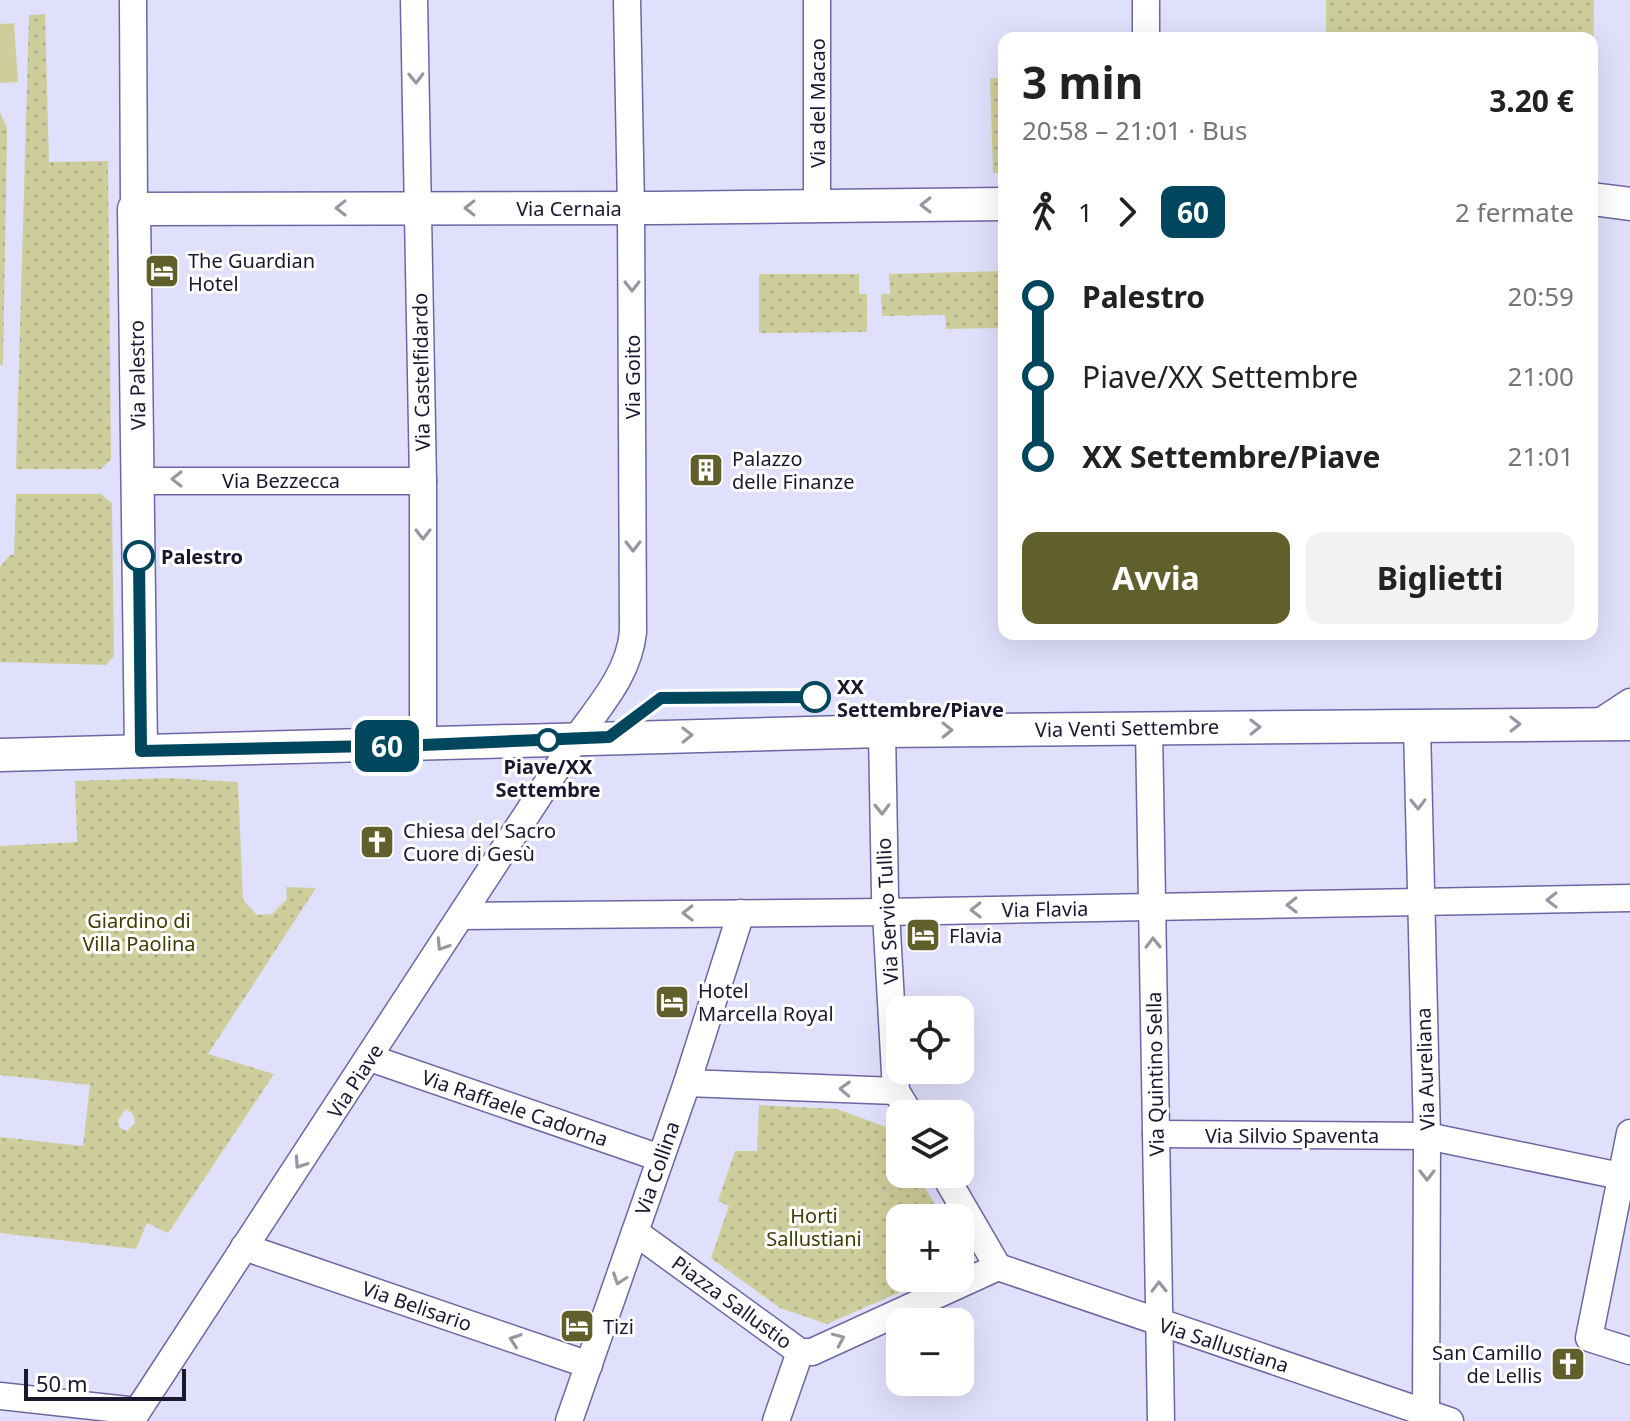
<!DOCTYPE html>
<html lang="it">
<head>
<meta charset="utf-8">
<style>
  :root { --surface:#fff; --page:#f2f2f2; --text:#222; --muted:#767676; --accent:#61602d }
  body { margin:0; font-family:"Noto Sans",sans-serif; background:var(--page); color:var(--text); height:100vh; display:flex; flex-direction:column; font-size:30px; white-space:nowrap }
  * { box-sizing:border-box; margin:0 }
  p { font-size:26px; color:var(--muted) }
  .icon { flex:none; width:44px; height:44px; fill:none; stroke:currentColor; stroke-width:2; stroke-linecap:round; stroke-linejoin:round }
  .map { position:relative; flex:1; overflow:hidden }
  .drawer { position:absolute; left:998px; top:32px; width:600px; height:608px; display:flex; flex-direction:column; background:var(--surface); border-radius:16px; box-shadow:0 8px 32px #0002 }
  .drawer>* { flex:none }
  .badge { padding:0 16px; border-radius:12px; font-size:28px; line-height:52px }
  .fabs { position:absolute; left:886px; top:996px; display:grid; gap:16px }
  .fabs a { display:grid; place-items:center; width:88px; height:88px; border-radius:16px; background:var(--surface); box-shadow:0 8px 32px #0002; font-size:40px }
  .scale { position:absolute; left:24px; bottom:20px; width:162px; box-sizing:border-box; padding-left:8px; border:4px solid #1a172f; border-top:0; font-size:22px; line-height:28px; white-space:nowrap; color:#1a172f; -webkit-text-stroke:6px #fff; paint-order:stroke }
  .map>.badge { position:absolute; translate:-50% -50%; box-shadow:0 0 0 4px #fff }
  .legs { display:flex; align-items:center; gap:12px; height:88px; padding:0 24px; font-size:26px }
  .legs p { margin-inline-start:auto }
  .overview { display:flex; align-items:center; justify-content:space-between; height:136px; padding:0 24px }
  h1 { font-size:44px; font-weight:700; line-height:60px }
  .cta { display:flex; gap:16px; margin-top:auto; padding:16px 24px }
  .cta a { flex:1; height:92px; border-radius:16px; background:var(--accent); color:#fff; font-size:32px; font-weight:700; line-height:92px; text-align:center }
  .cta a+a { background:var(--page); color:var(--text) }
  ul { padding:0 24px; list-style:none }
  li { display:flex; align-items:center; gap:28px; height:80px; font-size:30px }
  li i { display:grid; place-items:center; width:12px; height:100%; margin:0 10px; background:currentColor }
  li i::after { content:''; width:20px; height:20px; margin:-10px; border:6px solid; border-radius:50%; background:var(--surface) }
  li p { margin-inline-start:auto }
  li:first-child i { background:linear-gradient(#0000 50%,currentColor 0) }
  li:last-child i { background:linear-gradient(currentColor 50%,#0000 0) }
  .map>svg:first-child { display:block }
  .green { fill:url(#green-dots); fill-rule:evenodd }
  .pitch { fill:#cece9d }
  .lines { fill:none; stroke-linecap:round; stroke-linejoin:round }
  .minor-casing { stroke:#6d66a3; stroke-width:29 }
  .major-casing { stroke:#6d66a3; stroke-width:35 }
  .minor { stroke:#fff; stroke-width:26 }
  .major { stroke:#fff; stroke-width:32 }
  .oneway { stroke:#9897a1 }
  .line-1-casing { stroke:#fff; stroke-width:18 }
  .line-1 { stroke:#00475d; stroke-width:12 }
  .stop-1-dot { fill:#fff; stroke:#00475d; stroke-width:4 }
  .labels { text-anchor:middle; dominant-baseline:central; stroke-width:6; stroke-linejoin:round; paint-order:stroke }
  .street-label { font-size:20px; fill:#1a172f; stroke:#fff }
  .poi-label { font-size:20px; fill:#1a172f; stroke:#fff; text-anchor:start }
  .stop-label { font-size:20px; font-weight:bold; fill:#1a172f; stroke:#fff; text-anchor:start }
  .park-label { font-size:20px; fill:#3d3c01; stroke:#fff }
</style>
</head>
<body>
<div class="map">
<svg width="1630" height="1421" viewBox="0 0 1630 1421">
  <defs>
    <pattern id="green-dots" width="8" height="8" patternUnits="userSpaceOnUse" patternTransform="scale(2)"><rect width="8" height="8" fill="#cece9d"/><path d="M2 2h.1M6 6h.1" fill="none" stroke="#b0b088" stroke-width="1.8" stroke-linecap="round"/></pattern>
  </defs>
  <rect width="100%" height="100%" fill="#e1e0fc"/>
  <g class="green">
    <path d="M1326,0H1594L1593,71L1592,38H1326Z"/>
    <path d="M45,14L49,162L108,161L111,459L101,469H16L29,15Z"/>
    <path d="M990,78H1004V173H993Z"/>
    <path d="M0,112L7,128V138L3,365H0Z"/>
    <path d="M1003,271L1004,328L946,329L945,315L882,316L881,294H890L889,274Z"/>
    <path d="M759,274H859V294H867V332L759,333Z"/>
    <path d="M16,494H101L112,503L114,656L106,665L0,662V567L10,555H14Z"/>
    <path d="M170,778L238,782L243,900L257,915L272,914L287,899L286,887L316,888L208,1054L274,1074L168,1233L147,1223L136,1249L0,1233V1137L83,1146L90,1085L0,1075V846L77,842L75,781ZM126,1109L133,1114L135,1123L127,1131L120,1128L118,1120Z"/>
    <path d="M759,1105L837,1109L889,1128L900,1146V1174H917L943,1218H900V1278H932L827,1324L780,1308L711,1258L729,1206L718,1201L735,1151H757Z"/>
  </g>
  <path class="pitch" d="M14,23L18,82L0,83V24Z"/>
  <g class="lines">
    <g class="minor-casing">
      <g id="minor">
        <path d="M133,0L134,209"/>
        <path d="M414,0L423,481V745"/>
        <path d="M1146,0V38"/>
        <path d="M817,207V0"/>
        <path d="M138,481H423"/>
        <path d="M1598,723L1630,702"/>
        <path d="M1417,726L1427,1136L1426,1413"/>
        <path d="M1149,728L1161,1421"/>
        <path d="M882,731L885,895L896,1091"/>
        <path d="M461,916L885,912L1630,898"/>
        <path d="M370,1058L660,1158"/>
        <path d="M687,1083L896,1091L910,1114"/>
        <path d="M1630,1133L1589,1338L1630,1351"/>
        <path d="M1156,1134L1427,1136L1630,1178"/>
        <path d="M635,1232L800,1352H812L998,1267L944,1174"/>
        <path d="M244,1247L589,1365"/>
        <path d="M998,1267L1450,1421"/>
        <path d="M0,1396L137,1411"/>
        <path d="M131,1421L576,739C600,705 629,674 633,632L631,208L627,0"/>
        <path d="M569,1421L687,1083L741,913"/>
        <path d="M776,1421L800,1352"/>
      </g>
    </g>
    <g class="major-casing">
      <g id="major">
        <path d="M1592,199L1630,204"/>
        <path d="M141,751L134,209L656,208L1004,204"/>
        <path d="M0,755L882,731L1630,724"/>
      </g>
    </g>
    <use href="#minor" class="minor"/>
    <use href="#major" class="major"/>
  </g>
  <defs><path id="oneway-chevron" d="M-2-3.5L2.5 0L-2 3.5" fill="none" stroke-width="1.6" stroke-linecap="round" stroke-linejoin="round" transform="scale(2)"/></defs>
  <g class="oneway">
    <use href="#oneway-chevron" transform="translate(416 78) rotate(89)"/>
    <use href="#oneway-chevron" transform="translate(926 205) rotate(179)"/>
    <use href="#oneway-chevron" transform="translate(341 208) rotate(179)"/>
    <use href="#oneway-chevron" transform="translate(470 208) rotate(-180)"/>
    <use href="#oneway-chevron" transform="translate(632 286) rotate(90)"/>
    <use href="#oneway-chevron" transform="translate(177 479) rotate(-180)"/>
    <use href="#oneway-chevron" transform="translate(423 534) rotate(90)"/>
    <use href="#oneway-chevron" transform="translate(633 546) rotate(90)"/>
    <use href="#oneway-chevron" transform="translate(1515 724) rotate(-1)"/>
    <use href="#oneway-chevron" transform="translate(1255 727) rotate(-1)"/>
    <use href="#oneway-chevron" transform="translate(947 730) rotate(-1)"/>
    <use href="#oneway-chevron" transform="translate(687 735) rotate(-1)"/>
    <use href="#oneway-chevron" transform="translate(1418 804) rotate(89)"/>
    <use href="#oneway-chevron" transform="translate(882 809) rotate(89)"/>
    <use href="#oneway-chevron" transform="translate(1552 900) rotate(179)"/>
    <use href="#oneway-chevron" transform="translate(1292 905) rotate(179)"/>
    <use href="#oneway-chevron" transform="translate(976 910) rotate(179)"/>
    <use href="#oneway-chevron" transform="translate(688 913) rotate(179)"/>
    <use href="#oneway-chevron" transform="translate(1153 943) rotate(-91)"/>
    <use href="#oneway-chevron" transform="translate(442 945) rotate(123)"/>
    <use href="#oneway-chevron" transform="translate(845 1089) rotate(-178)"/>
    <use href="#oneway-chevron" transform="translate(300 1163) rotate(124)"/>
    <use href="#oneway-chevron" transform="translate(1427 1175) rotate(90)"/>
    <use href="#oneway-chevron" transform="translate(619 1279) rotate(109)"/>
    <use href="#oneway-chevron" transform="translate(1159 1287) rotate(-91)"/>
    <use href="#oneway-chevron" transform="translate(839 1339) rotate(-24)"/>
    <use href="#oneway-chevron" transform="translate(515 1340) rotate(-161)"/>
  </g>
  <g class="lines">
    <g class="line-1-casing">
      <path id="line-1" d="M139,556L141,751L423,745L609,737L661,698L815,697"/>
    </g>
    <use href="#line-1" class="line-1"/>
  </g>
  <defs>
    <g id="hotel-square" transform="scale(1.8)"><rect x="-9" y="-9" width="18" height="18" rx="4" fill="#61602d" stroke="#fff"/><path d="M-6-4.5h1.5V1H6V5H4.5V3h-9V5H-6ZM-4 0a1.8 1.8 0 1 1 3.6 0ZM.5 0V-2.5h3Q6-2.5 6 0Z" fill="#fff"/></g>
    <g id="building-square" transform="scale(1.8)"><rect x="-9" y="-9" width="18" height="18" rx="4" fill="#61602d" stroke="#fff"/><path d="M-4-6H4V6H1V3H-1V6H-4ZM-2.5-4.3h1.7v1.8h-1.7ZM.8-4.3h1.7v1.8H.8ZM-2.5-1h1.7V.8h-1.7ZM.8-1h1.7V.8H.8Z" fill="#fff"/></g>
    <g id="church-square" transform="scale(1.8)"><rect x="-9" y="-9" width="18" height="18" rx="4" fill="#61602d" stroke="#fff"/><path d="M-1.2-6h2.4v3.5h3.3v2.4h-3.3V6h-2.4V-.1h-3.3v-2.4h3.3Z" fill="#fff"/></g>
  </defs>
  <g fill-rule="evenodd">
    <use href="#hotel-square" x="162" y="271"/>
    <use href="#building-square" x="706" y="470"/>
    <use href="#church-square" x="377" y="842"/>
    <use href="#hotel-square" x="923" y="935"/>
    <use href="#hotel-square" x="672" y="1002"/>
    <use href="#hotel-square" x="577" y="1326"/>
    <use href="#church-square" x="1568" y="1364"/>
  </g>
  <g class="stop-1-dot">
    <circle cx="139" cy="556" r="14"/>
    <circle cx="815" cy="697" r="14"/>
    <circle cx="548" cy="740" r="10"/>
  </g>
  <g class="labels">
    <g class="street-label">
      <text transform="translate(817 103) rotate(-90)">Via del Macao</text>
      <text x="569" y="208">Via Cernaia</text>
      <text transform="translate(421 372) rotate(-91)">Via Castelfidardo</text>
      <text transform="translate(137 375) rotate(-91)">Via Palestro</text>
      <text transform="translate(632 377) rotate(-90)">Via Goito</text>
      <text x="281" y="480">Via Bezzecca</text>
      <text transform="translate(1127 728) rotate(-1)">Via Venti Settembre</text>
      <text transform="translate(1045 909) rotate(-1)">Via Flavia</text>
      <text transform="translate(887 911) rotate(-93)">Via Servio Tullio</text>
      <text transform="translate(1425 1069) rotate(-92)">Via Aureliana</text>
      <text transform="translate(1155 1074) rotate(-91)">Via Quintino Sella</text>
      <text transform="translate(355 1081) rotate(-57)">Via Piave</text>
      <text transform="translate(515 1108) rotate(19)">Via Raffaele Cadorna</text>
      <text x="1292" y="1135">Via Silvio Spaventa</text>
      <text transform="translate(657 1168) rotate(-71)">Via Collina</text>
      <text transform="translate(732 1302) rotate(36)">Piazza Sallustio</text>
      <text transform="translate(417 1306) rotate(19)">Via Belisario</text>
      <text transform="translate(1224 1345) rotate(18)">Via Sallustiana</text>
    </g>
    <g class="poi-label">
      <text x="188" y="260">The Guardian<tspan x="188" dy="23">Hotel</tspan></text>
      <text x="732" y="458">Palazzo<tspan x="732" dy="23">delle Finanze</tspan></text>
      <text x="403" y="830">Chiesa del Sacro<tspan x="403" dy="23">Cuore di Gesù</tspan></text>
      <text x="949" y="935">Flavia</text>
      <text x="698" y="990">Hotel<tspan x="698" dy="23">Marcella Royal</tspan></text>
      <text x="603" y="1326">Tizi</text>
      <text x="1542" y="1352" text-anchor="end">San Camillo<tspan x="1542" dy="23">de Lellis</tspan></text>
    </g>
    <g class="stop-label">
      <text x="161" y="556">Palestro</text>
      <text x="837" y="686">XX<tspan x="837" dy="23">Settembre/Piave</tspan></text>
      <text x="548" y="766" text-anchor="middle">Piave/XX<tspan x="548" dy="23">Settembre</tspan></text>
    </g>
    <g class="park-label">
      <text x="139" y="920">Giardino di<tspan x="139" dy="23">Villa Paolina</tspan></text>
      <text x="814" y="1215">Horti<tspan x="814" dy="23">Sallustiani</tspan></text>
    </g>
  </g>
</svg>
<div class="fabs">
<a><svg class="icon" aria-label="locate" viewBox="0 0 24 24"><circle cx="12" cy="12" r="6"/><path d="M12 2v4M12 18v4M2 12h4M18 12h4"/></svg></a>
<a><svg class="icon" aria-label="layers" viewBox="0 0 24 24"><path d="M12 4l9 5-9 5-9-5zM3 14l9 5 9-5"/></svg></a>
<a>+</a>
<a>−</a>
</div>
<div class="scale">50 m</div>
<b class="badge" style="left:387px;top:746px;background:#00475d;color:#fff">60</b>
<section class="drawer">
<div class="overview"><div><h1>3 min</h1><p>20:58 – 21:01 · Bus</p></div><b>3.20 €</b></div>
<div class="legs"><svg class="icon" aria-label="walk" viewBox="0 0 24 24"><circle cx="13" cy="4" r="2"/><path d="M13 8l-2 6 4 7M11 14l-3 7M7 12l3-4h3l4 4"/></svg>1<svg class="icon" aria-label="forward" viewBox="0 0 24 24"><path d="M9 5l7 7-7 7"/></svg><b class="badge" style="background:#00475d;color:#fff">60</b><p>2 fermate</p></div>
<ul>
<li><i style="color:#00475d"></i><b>Palestro</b><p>20:59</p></li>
<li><i style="color:#00475d"></i><span>Piave/XX Settembre</span><p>21:00</p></li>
<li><i style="color:#00475d"></i><b>XX Settembre/Piave</b><p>21:01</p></li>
</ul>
<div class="cta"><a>Avvia</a><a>Biglietti</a></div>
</section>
</div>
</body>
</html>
